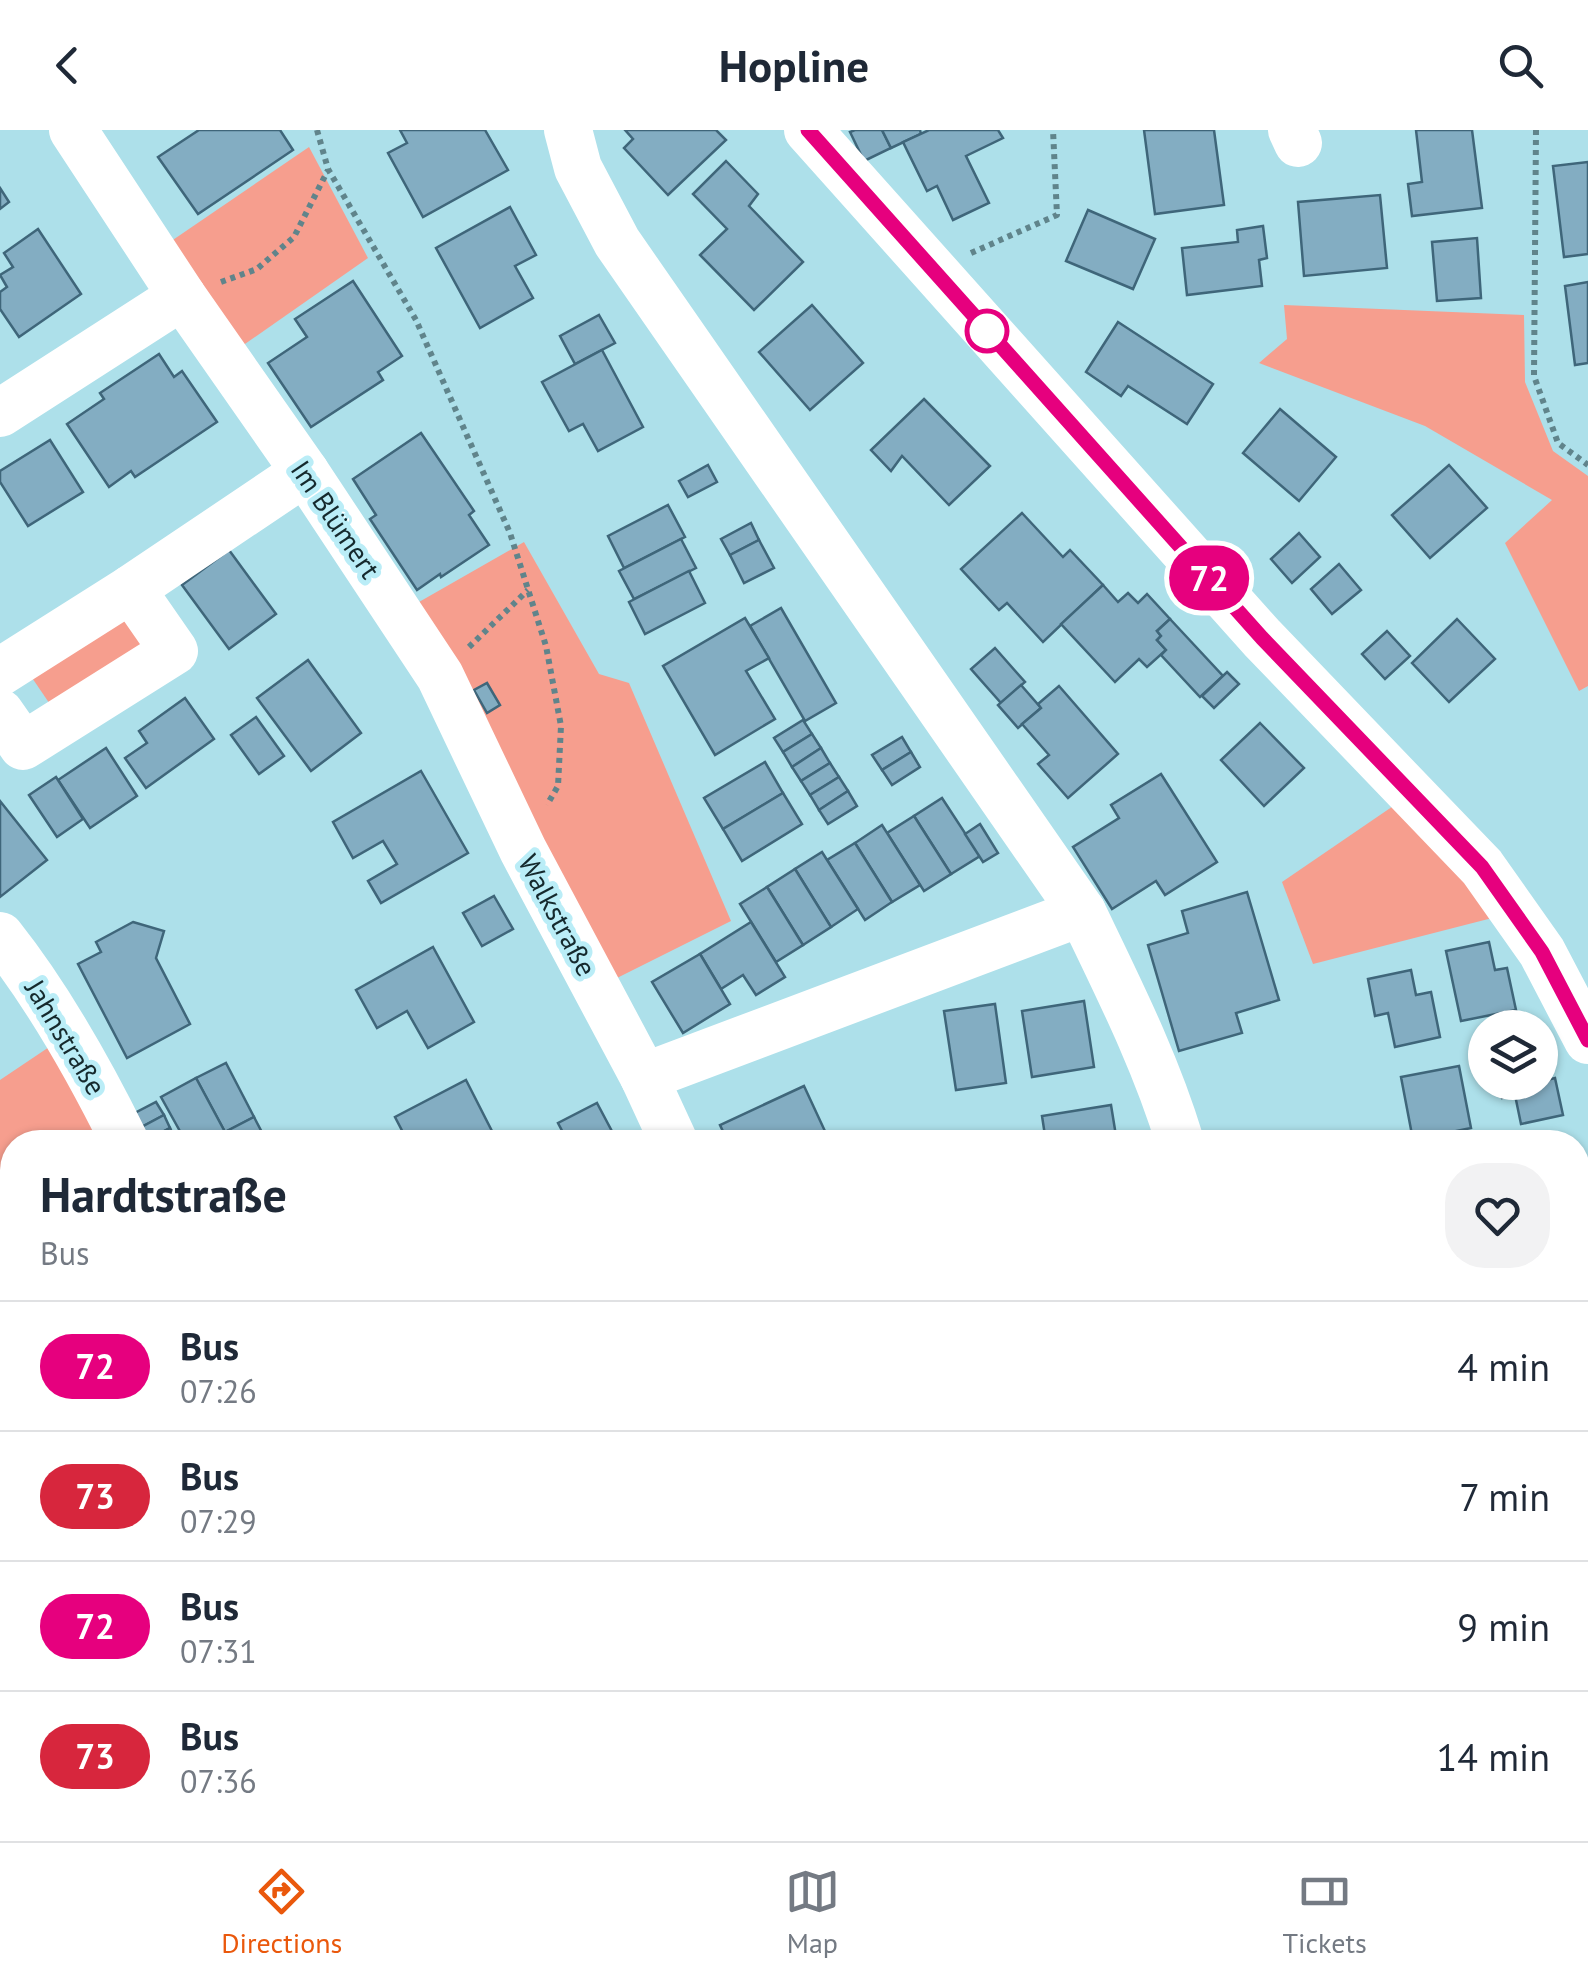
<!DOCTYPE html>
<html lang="en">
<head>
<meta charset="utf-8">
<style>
  :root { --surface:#fff; --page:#f2f2f3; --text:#1f2937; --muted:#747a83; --line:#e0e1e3; --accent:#ea580c }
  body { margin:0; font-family:"PT Sans",sans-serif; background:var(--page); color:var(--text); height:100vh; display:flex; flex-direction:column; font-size:38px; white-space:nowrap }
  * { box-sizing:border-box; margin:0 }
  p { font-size:32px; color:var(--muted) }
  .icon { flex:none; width:55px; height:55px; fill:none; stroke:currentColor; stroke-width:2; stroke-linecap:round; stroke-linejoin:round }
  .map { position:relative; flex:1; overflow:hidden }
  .details { position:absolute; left:0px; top:1000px; width:1590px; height:712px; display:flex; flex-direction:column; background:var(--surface); border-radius:40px 40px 0 0; box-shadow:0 2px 8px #0004 }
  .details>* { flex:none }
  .badge { padding:0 20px; border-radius:32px; font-size:35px; line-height:65px }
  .fabs { position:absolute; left:1468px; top:880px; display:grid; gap:20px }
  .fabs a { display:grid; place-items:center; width:90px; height:90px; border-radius:50%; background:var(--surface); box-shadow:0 2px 8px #0004; font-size:50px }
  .map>.badge { position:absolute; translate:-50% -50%; box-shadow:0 0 0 5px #fff }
  .round { display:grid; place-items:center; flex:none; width:105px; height:105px; border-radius:40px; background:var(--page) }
  .summary { display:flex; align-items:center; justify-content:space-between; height:170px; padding:0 40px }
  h1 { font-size:48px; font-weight:700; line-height:75px }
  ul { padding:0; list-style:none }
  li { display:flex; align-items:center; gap:30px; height:130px; padding:0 40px; border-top:2px solid var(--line) }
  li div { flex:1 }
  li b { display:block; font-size:38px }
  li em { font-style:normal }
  li .badge { min-width:110px; font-weight:700; text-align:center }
  header { display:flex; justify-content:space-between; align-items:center; height:130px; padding:0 40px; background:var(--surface); font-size:45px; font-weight:700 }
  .tabs { display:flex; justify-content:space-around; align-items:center; height:140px; border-top:2px solid var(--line); background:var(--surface); font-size:28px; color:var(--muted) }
  .tabs a { display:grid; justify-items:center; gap:5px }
  .tabs .on { color:var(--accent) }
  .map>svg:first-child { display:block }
  .green { fill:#f69e8e }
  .building { fill:#83adc2; stroke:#3f667a; stroke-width:2.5 }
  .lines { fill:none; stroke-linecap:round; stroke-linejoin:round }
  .path { stroke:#60848b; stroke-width:6; stroke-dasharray:5 5; stroke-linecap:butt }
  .minor { stroke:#fff; stroke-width:48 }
  .line-casing { stroke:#fff; stroke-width:22 }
  .line { stroke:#e6007e; stroke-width:15 }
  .stop-dot { fill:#fff; stroke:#e6007e; stroke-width:5 }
  .labels { text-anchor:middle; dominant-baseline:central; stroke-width:10; stroke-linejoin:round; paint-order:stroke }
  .street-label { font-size:28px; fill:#15292d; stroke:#baedf7 }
</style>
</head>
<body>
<header><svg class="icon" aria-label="back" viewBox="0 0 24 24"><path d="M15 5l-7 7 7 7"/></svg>Hopline<svg class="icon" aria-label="search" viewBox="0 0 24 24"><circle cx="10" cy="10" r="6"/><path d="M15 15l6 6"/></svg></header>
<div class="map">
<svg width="1588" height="1711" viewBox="0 0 1588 1711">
  <rect width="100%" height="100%" fill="#ade0ea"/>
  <g class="green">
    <path d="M309,17L368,128L232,223L164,116Z"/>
    <path d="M1284,175L1524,185L1525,252L1553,321L1588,346V556L1579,561L1505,413L1552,370L1425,296L1259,233L1287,209Z"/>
    <path d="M524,412L599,544L629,553L731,791L609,852L405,480Z"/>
    <path d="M127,469L164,519L58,586L24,536Z"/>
    <path d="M1402,670L1500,786L1313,834L1282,752Z"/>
    <path d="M67,905L125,1012H12V1700H213L197,1711H12L0,1703V950Z"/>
  </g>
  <g class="building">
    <path d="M199,0H280L293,20L198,84L158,27Z"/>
    <path d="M400,0H485L508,40L423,87L388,23L407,13Z"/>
    <path d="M625,0H716L726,10L668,65L624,18L633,9Z"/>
    <path d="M855,0H882L891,18L864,31L850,2Z"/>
    <path d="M882,0H920L921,4L891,18Z"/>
    <path d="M929,0H998L1003,8L966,26L989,73L953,90L937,56L927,61L903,12Z"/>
    <path d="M1144,0H1214L1224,75L1155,84Z"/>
    <path d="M1416,0H1472L1482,78L1412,86L1408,54L1422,52Z"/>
    <path d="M726,31L758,64L749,76L803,132L754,180L700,125L727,99L693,64Z"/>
    <path d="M1588,32V124L1564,127L1553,36Z"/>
    <path d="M0,58L9,72L0,79Z"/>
    <path d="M1380,65L1387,138L1304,146L1298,72Z"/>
    <path d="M510,77L536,125L515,136L533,168L480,198L436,118Z"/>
    <path d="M1088,80L1155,109L1133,159L1066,131Z"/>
    <path d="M1263,96L1267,128L1259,130L1262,156L1187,165L1182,118L1238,112L1237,100Z"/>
    <path d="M38,99L81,164L19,207L0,179V162L7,157L0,145L13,137L4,123Z"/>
    <path d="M1477,108L1481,168L1437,171L1432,112Z"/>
    <path d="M353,151L402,226L378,242L383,250L311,297L268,233L307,207L295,189Z"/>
    <path d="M1588,152V233L1575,235L1565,156Z"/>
    <path d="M812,175L863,233L810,280L759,222Z"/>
    <path d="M599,185L615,213L575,234L560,206Z"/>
    <path d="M1118,192L1213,254L1187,294L1128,256L1121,266L1086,242Z"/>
    <path d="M602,220L643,297L598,321L583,294L569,301L542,252Z"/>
    <path d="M159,224L174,247L182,241L217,292L135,347L131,341L109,357L67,294L104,269L100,263Z"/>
    <path d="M924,269L990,336L949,375L902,326L891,341L871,320Z"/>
    <path d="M1280,279L1336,327L1299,371L1243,323Z"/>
    <path d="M421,303L474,381L469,385L489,415L441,447L440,444L417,460L370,389L376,385L353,349Z"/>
    <path d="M50,310L83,362L28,396L0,352V341Z"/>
    <path d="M708,335L717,352L688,367L679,351Z"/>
    <path d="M1449,335L1487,378L1430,428L1392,385Z"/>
    <path d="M668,375L685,407L624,438L608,406Z"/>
    <path d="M1022,383L1063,427L1070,420L1103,455L1043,512L1007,473L999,480L961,439Z"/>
    <path d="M751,393L759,410L730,425L721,409Z"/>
    <path d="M1299,403L1320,427L1292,453L1271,429Z"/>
    <path d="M681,409L696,438L634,469L619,441Z"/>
    <path d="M759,410L774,438L744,453L730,425Z"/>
    <path d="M229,420L276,484L229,519L182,455Z"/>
    <path d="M1339,434L1361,460L1332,484L1311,459Z"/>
    <path d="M689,441L705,473L645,504L629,472Z"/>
    <path d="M1103,455L1118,472L1128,463L1138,473L1147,464L1170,489L1157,501L1161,506L1157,510L1166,520L1147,537L1139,529L1115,552L1061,494Z"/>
    <path d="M781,478L836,573L805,591L750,496Z"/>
    <path d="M745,488L769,528L746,541L775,589L715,625L663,536Z"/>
    <path d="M1170,489L1223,546L1200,567L1161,525L1166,520L1157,510L1161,506L1157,501Z"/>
    <path d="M1457,489L1495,529L1449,572L1412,533Z"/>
    <path d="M1387,501L1410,526L1385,549L1362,524Z"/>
    <path d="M995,518L1025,552L1001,573L971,539Z"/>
    <path d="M308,530L361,603L311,641L257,568Z"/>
    <path d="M1227,542L1239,554L1214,578L1202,566Z"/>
    <path d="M487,553L500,575L487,583L474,560Z"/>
    <path d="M1021,555L1041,578L1018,598L998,575Z"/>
    <path d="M1059,556L1118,624L1068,668L1038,634L1049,625L1022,594L1041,578L1038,574Z"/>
    <path d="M185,568L214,609L146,658L125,628L147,613L139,601Z"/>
    <path d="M256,587L284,626L259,644L231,605Z"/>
    <path d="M803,590L812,604L783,622L774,608Z"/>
    <path d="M1260,593L1304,638L1264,676L1221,630Z"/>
    <path d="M812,604L821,618L792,637L783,622Z"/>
    <path d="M902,607L911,622L882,640L872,625Z"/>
    <path d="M106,618L137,666L90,698L58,650Z"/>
    <path d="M821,618L830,633L801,651L792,637Z"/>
    <path d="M911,622L920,637L892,655L882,640Z"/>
    <path d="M765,632L783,663L723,699L704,668Z"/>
    <path d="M830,633L839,647L810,665L801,651Z"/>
    <path d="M421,641L468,723L381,773L368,751L397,734L383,711L353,728L333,692Z"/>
    <path d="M1161,644L1217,732L1165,765L1156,751L1112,779L1073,717L1119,688L1111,675Z"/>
    <path d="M56,647L83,689L57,707L29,665Z"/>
    <path d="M839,647L848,661L819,680L810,665Z"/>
    <path d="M848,661L857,676L828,694L819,680Z"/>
    <path d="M783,663L802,694L742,731L723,699Z"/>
    <path d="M942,668L980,726L951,744L914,686Z"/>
    <path d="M0,671L47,730L0,767Z"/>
    <path d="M914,686L951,744L924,761L887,703Z"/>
    <path d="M980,694L998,723L983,732L965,704Z"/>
    <path d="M882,695L920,755L892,772L855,713Z"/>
    <path d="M855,713L892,772L865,790L827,730Z"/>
    <path d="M822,722L858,779L831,797L795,739Z"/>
    <path d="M795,739L831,797L803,815L767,757Z"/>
    <path d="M767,757L803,815L776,832L740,774Z"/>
    <path d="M1247,762L1279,870L1236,883L1242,903L1179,921L1148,815L1188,803L1182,781Z"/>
    <path d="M494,766L513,799L482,816L463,783Z"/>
    <path d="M133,792L164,801L156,828L190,894L127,928L78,834L101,822L96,812Z"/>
    <path d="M751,792L785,847L756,865L743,845L721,859L700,824Z"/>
    <path d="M1489,812L1495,840L1507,838L1516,880L1461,891L1446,821Z"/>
    <path d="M433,817L474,892L428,918L407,881L377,898L356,860Z"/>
    <path d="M700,824L730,874L683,903L652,852Z"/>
    <path d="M1411,840L1416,865L1431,862L1440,907L1395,917L1388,883L1375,886L1368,849Z"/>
    <path d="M1084,871L1094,937L1032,947L1022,881Z"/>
    <path d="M995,874L1006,953L956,960L944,881Z"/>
    <path d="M226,933L254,987L225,1002L196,948Z"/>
    <path d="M1459,936L1471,998L1413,1010L1401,947Z"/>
    <path d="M1540,937L1543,951L1555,948L1563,985L1521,994L1515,965L1502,968L1498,952H1540Z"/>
    <path d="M196,948L225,1002L206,1012H186L161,967Z"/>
    <path d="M466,950L496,1009L490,1012H408L395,987Z"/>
    <path d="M804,956L830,1012H728L720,995Z"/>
    <path d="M156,972L164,985L136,1000L129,986Z"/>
    <path d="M597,973L616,1009L609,1012H568L558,993Z"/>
    <path d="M1111,975L1117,1012H1046L1042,986Z"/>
    <path d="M164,985L170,998L143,1012L136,1000Z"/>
    <path d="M254,987L267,1012H206L225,1002Z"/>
    <path d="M170,998L177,1012H143Z"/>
    <path d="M1582,1055L1588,1095L1578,1097V1056Z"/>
    <path d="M581,1700H619L623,1710L585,1711Z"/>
    <path d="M819,1700H831L832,1711H760L759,1708Z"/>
    <path d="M984,1700H1055L1056,1711H985Z"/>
    <path d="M1175,1700H1241L1242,1711H1177Z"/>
    <path d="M898,1703L899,1711H866L865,1708Z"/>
  </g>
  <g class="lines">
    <g class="path">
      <path d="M317,0L328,39L416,190L510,403L546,516L561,596L558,656L547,675"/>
      <path d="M1536,0L1534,246L1558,313L1588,335"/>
      <path d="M971,123L1057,85L1053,0"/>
      <path d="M221,152L257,139L294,107L328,40"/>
      <path d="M469,517L528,460"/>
      <path d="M1578,1258L1588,1256"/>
    </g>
    <g class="minor">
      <path d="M73,0L182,166L305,342L440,546L523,720L644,947L674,1012"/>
      <path d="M568,0L578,38L617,112L1082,782C1118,857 1156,932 1180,1012"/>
      <path d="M808,0L1262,508L1482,737L1542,822L1588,910"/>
      <path d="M1292,0L1298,13"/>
      <path d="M0,283L182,166"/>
      <path d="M0,542L131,459L305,342"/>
      <path d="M0,583L23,616L174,521L131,459"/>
      <path d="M0,806C50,869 90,941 125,1012"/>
      <path d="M644,947L1082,782"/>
      <path d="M367,1700L372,1711"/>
      <path d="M949,1700L950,1711"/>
      <path d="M1298,1700L1300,1711"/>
      <path d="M268,1711L294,1700"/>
    </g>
  </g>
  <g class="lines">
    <g class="line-casing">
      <path id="line" d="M808,0L1262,508L1482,737L1542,822L1588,910"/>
    </g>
    <use href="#line" class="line"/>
  </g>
  <circle class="stop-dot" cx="987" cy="201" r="20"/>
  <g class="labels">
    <g class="street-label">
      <text transform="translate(336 389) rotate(56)">Im Blümert</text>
      <text transform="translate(558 785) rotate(62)">Walkstraße</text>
      <text transform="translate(66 907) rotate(59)">Jahnstraße</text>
    </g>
  </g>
</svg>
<div class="fabs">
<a><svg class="icon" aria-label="layers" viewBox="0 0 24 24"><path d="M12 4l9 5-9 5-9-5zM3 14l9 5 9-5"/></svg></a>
</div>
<b class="badge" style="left:1209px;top:448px;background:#e6007e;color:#fff">72</b>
<section class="details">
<div class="summary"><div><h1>Hardtstraße</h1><p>Bus</p></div><a class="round"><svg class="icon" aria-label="heart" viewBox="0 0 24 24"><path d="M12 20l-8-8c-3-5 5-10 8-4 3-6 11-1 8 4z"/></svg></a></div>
<ul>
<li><span class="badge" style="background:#e6007e;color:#fff">72</span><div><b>Bus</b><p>07:26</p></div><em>4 min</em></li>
<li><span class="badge" style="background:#d7263d;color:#fff">73</span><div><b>Bus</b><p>07:29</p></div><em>7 min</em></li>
<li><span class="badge" style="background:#e6007e;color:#fff">72</span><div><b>Bus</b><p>07:31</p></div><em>9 min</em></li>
<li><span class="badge" style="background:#d7263d;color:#fff">73</span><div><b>Bus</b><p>07:36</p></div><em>14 min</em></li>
</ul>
</section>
</div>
<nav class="tabs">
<a class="on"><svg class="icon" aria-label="directions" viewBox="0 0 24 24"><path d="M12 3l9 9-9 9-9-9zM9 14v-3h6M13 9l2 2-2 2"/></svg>Directions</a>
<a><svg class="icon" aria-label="map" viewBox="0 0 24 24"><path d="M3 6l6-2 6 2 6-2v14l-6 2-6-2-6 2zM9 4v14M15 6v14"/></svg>Map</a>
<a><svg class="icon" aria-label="tickets" viewBox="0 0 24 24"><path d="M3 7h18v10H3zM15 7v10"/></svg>Tickets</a>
</nav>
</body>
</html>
